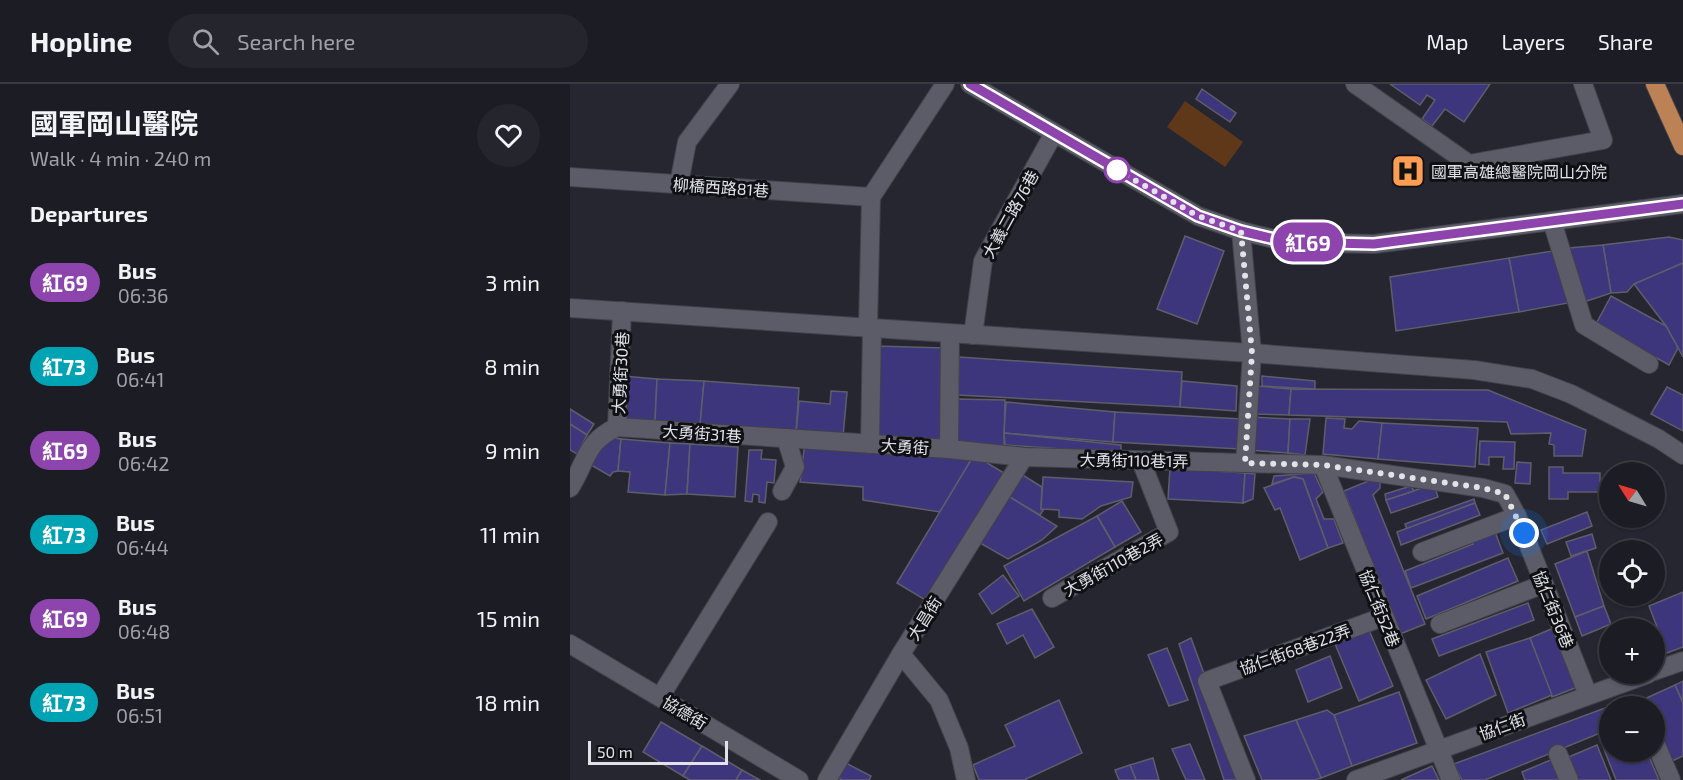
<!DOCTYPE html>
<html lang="en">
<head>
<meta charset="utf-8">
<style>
  :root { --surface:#1c1c25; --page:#25252d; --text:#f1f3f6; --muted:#a0a1a7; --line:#3a3a42 }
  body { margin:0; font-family:"Exo 2","Noto Sans TC",sans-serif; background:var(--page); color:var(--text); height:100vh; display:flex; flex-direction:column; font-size:22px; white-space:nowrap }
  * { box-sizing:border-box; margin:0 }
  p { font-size:20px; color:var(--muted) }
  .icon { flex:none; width:33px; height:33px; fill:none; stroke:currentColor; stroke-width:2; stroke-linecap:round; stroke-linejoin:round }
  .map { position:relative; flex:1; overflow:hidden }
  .sheet { display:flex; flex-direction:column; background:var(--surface); width:570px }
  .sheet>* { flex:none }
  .badge { padding:0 12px; border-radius:20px; font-size:21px; line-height:39px }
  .needle { width:39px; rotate:307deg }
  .tools { position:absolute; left:1029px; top:378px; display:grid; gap:12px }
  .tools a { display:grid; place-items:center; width:66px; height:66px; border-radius:50%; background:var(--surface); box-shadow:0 2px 4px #0004,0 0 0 2px var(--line); font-size:30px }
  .scale { position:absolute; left:18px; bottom:15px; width:140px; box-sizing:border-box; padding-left:6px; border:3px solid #e2e3e9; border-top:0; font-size:16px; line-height:21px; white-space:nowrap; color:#e2e3e9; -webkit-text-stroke:4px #101014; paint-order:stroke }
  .you { position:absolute; width:30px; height:30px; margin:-15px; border:4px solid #fff; border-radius:50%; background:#1a73e8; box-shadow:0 0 0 9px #1a73e833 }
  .map>.badge { position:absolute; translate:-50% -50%; box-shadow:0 0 0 3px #fff }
  h2 { padding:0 30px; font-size:22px; line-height:54px }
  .round { display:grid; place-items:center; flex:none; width:63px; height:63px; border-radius:32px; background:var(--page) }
  .headline { display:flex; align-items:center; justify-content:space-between; height:102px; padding:0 30px }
  h1 { font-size:28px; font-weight:700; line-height:45px }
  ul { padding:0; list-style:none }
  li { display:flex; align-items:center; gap:18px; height:84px; padding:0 30px }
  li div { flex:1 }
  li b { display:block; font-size:22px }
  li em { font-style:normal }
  li .badge { min-width:66px; font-weight:700; text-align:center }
  header { display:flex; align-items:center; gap:36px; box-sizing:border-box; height:84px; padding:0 30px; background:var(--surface); border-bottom:2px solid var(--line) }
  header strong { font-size:28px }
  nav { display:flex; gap:33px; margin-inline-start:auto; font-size:21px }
  .search { width:420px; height:54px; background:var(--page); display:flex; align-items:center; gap:15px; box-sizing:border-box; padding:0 21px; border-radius:33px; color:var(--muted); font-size:22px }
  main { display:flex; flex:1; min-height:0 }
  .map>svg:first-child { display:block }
  .green { fill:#5f381a }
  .building { fill:#3e367d; stroke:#5e5e6a; stroke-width:1.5 }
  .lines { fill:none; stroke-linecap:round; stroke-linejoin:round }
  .minor-casing { stroke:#42424a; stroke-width:20 }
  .major-casing { stroke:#42424a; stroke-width:20 }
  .minor { stroke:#5c5c68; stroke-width:18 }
  .major { stroke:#bd8156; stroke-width:18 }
  .line-casing { stroke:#fff; stroke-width:14 }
  .line { stroke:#8e44ad; stroke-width:9 }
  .walk { stroke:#e2e3e9; stroke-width:6; stroke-dasharray:0 10.8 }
  .stop-dot { fill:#fff; stroke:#8e44ad; stroke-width:3 }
  .labels { text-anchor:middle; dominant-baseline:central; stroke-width:6; stroke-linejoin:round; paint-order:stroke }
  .poi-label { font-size:16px; fill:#e2e3e9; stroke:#101014; text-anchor:start }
  .street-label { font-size:16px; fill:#e2e3e9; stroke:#101014 }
</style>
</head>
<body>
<header>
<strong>Hopline</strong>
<div class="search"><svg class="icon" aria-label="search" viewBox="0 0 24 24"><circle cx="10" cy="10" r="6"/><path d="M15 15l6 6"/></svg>Search here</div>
<nav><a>Map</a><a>Layers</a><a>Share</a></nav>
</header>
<main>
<section class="sheet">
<div class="headline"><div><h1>國軍岡山醫院</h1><p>Walk · 4 min · 240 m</p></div><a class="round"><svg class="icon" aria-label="heart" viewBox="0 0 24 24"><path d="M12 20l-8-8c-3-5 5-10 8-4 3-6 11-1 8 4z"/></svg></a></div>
<h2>Departures</h2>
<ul>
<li><span class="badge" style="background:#8e44ad;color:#fff">紅69</span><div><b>Bus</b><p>06:36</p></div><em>3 min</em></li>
<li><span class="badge" style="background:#00a3b4;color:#fff">紅73</span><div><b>Bus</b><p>06:41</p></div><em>8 min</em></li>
<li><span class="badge" style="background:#8e44ad;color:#fff">紅69</span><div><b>Bus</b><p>06:42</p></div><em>9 min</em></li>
<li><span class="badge" style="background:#00a3b4;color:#fff">紅73</span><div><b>Bus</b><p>06:44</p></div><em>11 min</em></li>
<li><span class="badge" style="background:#8e44ad;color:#fff">紅69</span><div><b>Bus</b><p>06:48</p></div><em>15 min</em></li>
<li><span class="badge" style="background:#00a3b4;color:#fff">紅73</span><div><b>Bus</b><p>06:51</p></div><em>18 min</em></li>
</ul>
</section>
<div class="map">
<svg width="1113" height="696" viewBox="0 0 1113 696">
  <rect width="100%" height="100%" fill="#262631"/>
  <path class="green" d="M615,17L673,58L655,83L597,43Z"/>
  <g class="building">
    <path d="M820,0H920L894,38L875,25L862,42L852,35L865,16L857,11L850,21Z"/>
    <path d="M632,5L666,29L660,38L626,15Z"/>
    <path d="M615,152L654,167L627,240L587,225Z"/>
    <path d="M1099,153L1113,156V179L1064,200L1057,208L1041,209L1033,161Z"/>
    <path d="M1033,161L1041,209L1011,219L998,164Z"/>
    <path d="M989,166L998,219L949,228L939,174Z"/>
    <path d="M939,174L949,228L826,247L820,193Z"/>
    <path d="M1113,179V273L1096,242L1064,200Z"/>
    <path d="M1041,212L1096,242L1108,264L1099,281L1026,240Z"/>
    <path d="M306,262L376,264L375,360L304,354Z"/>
    <path d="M389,273L612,288L610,323L388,311Z"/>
    <path d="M53,292L87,295L85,338L49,337Z"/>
    <path d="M692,292L745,297V305L692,302Z"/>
    <path d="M87,295L134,297L130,341L85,338Z"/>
    <path d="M134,297L229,304L226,349L130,341Z"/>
    <path d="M612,297L667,302L666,327L610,323Z"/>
    <path d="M687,302L721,305L719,331L684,330Z"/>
    <path d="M1097,303L1113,311V347L1081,330Z"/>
    <path d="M721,305L918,306L1016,346L1012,372H984V361L979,360L981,349L941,350L937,338L719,331Z"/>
    <path d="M261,307L277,308L273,353L226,349L229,317L260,320Z"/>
    <path d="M386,315L435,316L434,362L385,361Z"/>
    <path d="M436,318L545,328L543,358L434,349Z"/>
    <path d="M0,325L24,340L17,351L0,340Z"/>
    <path d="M545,328L672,335L670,365L543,358Z"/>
    <path d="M680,333L720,335L718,369L678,366Z"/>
    <path d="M756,334L775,335L774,344L782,345L789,337L812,339L808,375L753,370Z"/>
    <path d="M720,335H740L735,371L718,369Z"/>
    <path d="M812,339L908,344L905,383L808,375Z"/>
    <path d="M0,340L17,351L7,370L0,366Z"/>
    <path d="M434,349L551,361V369L435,361Z"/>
    <path d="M38,353L51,355L48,387L43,388L40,392L16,378Z"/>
    <path d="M51,355L100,359L95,411L58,408L60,388L48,387Z"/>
    <path d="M910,357L945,358L944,385H933L934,373H919V381L909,380Z"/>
    <path d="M235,358L404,371L370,428L293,416V403L230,398Z"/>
    <path d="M100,359L120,360L117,410L95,411Z"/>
    <path d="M120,360L168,363L165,413L117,410Z"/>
    <path d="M179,366H192L191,375L206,376L204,399L197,398L195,419L189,418V411L183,410L182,418L175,417Z"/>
    <path d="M404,371L434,389L357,517L327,499Z"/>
    <path d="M947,378L961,379L960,400L945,399Z"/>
    <path d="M979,383H993V389H1030V408H998V415H979Z"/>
    <path d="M600,384L675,389L673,419L598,415Z"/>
    <path d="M675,389L685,390L683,415L673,419Z"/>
    <path d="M744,389L753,408L746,415L754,435H764L773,459L758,464L733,395L724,393L702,400L704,392Z"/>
    <path d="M451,390L472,403L471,425H474L470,431L438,412Z"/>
    <path d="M473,393L563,398L561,413L531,422L512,435L489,433V426L471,425Z"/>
    <path d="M724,393L733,395L758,464L730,476L710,424L705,426L694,404Z"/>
    <path d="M803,395L810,398V404L803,411L855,540L830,550L774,407Z"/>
    <path d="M864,400L868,413L821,429L816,416Z"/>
    <path d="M841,402L844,407L816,416L815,410Z"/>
    <path d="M438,412L487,442L472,456L438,475L410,459Z"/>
    <path d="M904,415L905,419L837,445L835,440Z"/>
    <path d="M552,417L571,448L545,463L527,432Z"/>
    <path d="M905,419L910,431L831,461L827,448Z"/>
    <path d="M1017,428L1022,442L977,460L971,446Z"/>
    <path d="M527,432L545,463L454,517L434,482Z"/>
    <path d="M924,445L933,469L841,504L835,487L903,460L901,454Z"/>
    <path d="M1022,450L1026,464L1001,472L996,458Z"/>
    <path d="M1017,467L1034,522L1005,533L985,480Z"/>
    <path d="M938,474L948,497L856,535L847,512Z"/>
    <path d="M433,491L449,512L422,530L409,510Z"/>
    <path d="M1113,508V563L1097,569L1079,522Z"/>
    <path d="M958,519L964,536L869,572L862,555Z"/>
    <path d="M1034,522L1041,540L1012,552L1005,533Z"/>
    <path d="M462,525L484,563L465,574L453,551L437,560L427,540Z"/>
    <path d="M986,543L1010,602L982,613L960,554Z"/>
    <path d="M799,546L823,602L789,617L765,560Z"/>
    <path d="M621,554L673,696H654L609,560Z"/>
    <path d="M960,554L982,611L938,629L916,568Z"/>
    <path d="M597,564L618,616L599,622L578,571Z"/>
    <path d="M910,570L926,611L876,635L856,596Z"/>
    <path d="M760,572L772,604L738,618L726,586Z"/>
    <path d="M1113,597V619L1105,601Z"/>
    <path d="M1105,601L1113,619V672L1098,679L1084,649V622H1072L1070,617Z"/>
    <path d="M829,608L847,659L782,682L764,631Z"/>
    <path d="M1062,614L1065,622H1040V645L915,696H892L884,680Z"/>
    <path d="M489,616L512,669L454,696H409L403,681L445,662L435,641Z"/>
    <path d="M757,626L764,631L782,682L751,694L726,636Z"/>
    <path d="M726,636L751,694L745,696H692L674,652Z"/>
    <path d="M91,638L132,662L113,692L73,668Z"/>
    <path d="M1040,657V668H1077L1089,696H1046L1032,660Z"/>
    <path d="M620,660L635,696H616L602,665Z"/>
    <path d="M1027,661L1041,696H1004L994,675Z"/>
    <path d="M132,662L172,686L166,696H120L113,692Z"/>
    <path d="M583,674L589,696H566L560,681Z"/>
    <path d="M983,675L992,696H955L952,688Z"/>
    <path d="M272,677L301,692L299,696H272L264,692Z"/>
    <path d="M560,681L566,696H549L545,686Z"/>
    <path d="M862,682L869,696H831Z"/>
    <path d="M172,686L190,696H166Z"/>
  </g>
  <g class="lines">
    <g class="minor-casing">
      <g id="minor">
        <path d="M400,0L628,132L671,147L717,158L804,160L1113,120"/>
        <path d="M785,0L899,80L1033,56L1013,0"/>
        <path d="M0,93L301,113"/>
        <path d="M109,100L117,58L160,0"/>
        <path d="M301,113L375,0"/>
        <path d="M982,137L1014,241L1079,280"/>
        <path d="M671,147L682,269L675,379"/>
        <path d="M0,224L681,269L904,286L962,295L1001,310L1089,355L1113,371"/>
        <path d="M298,243L301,113"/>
        <path d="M403,251L413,177L484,49"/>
        <path d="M47,343L379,365L454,373L753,381L913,404L935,410L947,432L1018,611"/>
        <path d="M300,360L302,244"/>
        <path d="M379,365L380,250"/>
        <path d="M753,381L881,696"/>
        <path d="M0,404C17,377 15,358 47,343L52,227"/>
        <path d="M212,407L225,383L216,354"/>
        <path d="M852,468L947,432"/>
        <path d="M482,514L599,448L571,377"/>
        <path d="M870,540L974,500"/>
        <path d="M0,560L229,696"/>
        <path d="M331,570L369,616L389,664L396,696"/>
        <path d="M1084,587L1113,577"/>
        <path d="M90,613L198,438"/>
        <path d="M1084,656L1101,696"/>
        <path d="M988,670L999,696"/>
        <path d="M257,696L331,570L454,373"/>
        <path d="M676,696L637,597L813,533"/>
        <path d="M786,696L1078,590"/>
      </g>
    </g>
    <g class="major-casing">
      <path id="major" d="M1085,0L1113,62"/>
    </g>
    <use href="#minor" class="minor"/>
    <use href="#major" class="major"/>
  </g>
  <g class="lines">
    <g class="line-casing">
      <path id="line" d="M400,0L628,132L671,147L717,158L804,160L1113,120"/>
    </g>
    <use href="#line" class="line"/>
    <path class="walk" d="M547,86L628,132L671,147L682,269L675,379L753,381L913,404L935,410L954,449"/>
  </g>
  <defs>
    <g id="hospital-square" transform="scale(1.725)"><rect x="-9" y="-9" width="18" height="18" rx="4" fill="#fc9d53" stroke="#101014"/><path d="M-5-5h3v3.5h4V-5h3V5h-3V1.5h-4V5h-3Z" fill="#111"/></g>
  </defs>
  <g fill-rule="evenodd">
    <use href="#hospital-square" x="838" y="87"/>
  </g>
  <circle class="stop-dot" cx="547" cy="86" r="12"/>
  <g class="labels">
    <g class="poi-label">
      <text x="861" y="87">國軍高雄總醫院岡山分院</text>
    </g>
    <g class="street-label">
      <text transform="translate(151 103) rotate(4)">柳橋西路81巷</text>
      <text transform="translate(440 130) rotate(-61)">大義二路76巷</text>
      <text transform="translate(50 289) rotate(-87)">大勇街30巷</text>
      <text transform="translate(132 349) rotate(4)">大勇街31巷</text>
      <text transform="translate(335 362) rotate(4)">大勇街</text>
      <text transform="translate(564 376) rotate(1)">大勇街110巷1弄</text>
      <text transform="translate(543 480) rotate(-29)">大勇街110巷2弄</text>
      <text transform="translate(810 524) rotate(68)">協仁街52巷</text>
      <text transform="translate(984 525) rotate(68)">協仁街36巷</text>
      <text transform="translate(354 534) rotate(-58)">大昌街</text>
      <text transform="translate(725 565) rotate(-20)">協仁街68巷22弄</text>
      <text transform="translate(115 628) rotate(31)">協德街</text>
      <text transform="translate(932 642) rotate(-20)">協仁街</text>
    </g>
  </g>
</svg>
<div class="tools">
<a><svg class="needle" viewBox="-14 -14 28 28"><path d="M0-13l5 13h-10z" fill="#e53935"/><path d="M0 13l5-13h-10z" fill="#a0a1a7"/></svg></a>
<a><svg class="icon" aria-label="locate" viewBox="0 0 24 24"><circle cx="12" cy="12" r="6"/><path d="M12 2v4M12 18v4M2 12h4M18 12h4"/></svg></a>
<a>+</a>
<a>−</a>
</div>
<div class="scale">50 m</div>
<div class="you" style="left:954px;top:449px"></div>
<b class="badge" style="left:738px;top:158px;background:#8e44ad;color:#fff">紅69</b>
</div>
</main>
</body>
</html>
